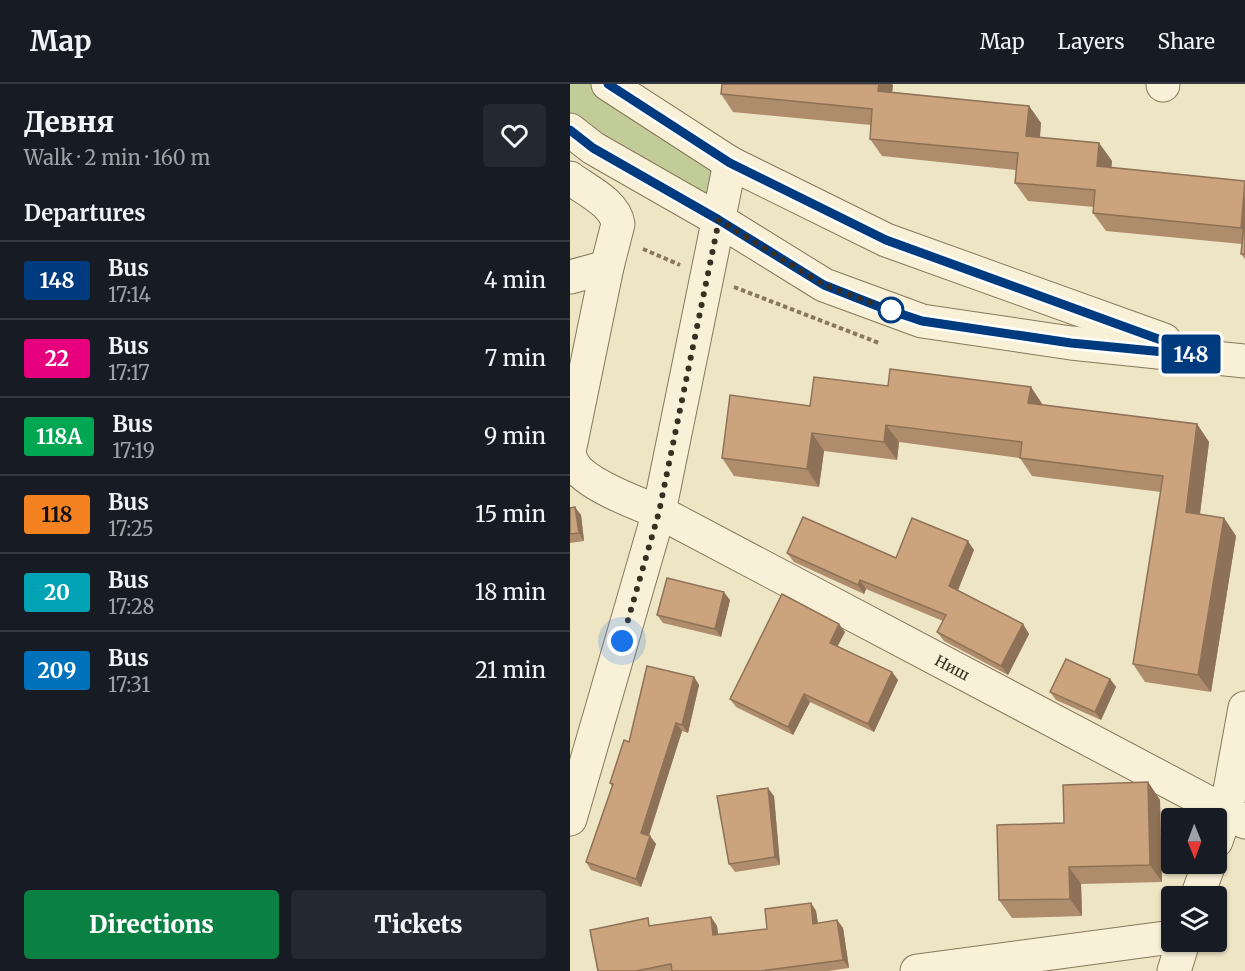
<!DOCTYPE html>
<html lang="en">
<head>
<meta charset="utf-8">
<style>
  :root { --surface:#171b24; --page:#242831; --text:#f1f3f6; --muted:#9ea1a6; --line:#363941; --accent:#0b8043 }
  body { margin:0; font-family:Merriweather,serif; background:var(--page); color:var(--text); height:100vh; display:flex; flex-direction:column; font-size:22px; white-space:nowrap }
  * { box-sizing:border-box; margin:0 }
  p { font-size:20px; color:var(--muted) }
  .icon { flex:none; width:33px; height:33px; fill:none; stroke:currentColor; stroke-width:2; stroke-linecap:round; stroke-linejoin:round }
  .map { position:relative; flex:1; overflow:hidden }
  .sheet { display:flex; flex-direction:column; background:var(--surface); width:570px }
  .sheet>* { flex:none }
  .badge { padding:0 12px; border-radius:4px; font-size:21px; line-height:39px }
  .needle { width:39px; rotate:179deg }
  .tools { position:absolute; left:591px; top:724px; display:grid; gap:12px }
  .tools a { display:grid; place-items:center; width:66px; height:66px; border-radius:6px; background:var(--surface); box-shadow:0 2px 4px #0004; font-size:30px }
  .you { position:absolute; width:30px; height:30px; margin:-15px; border:4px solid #fff; border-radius:50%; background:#1a73e8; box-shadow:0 0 0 9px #1a73e833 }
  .map>.badge { position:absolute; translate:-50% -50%; box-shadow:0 0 0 3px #fff }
  h2 { padding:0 24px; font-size:22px; line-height:54px }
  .round { display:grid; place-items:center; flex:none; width:63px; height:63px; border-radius:6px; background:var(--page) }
  .head { display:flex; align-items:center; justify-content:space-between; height:102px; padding:0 24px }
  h1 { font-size:28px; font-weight:800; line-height:45px }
  .cta { display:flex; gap:12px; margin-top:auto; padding:12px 24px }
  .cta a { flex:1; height:69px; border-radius:6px; background:var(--accent); color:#fff; font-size:24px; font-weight:800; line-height:69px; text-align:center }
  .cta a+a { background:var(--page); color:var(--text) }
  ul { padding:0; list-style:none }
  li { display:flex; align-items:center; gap:18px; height:78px; padding:0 24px; border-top:2px solid var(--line) }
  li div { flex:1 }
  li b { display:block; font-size:22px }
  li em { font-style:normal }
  li .badge { min-width:66px; font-weight:700; text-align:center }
  header { display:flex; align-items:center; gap:36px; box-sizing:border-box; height:84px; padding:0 30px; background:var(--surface); border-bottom:2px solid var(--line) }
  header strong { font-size:28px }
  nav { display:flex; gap:33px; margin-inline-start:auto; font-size:21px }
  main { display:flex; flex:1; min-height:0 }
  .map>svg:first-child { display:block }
  .green { fill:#c1cc99 }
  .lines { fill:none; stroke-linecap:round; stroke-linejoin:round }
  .minor-casing { stroke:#88775b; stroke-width:35 }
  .path { stroke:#88775b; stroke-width:4; stroke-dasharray:4.5 3; stroke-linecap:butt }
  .minor { stroke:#f8f1d8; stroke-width:33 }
  .wall { fill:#af8c6b }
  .shaded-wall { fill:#8e7257 }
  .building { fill:#cba37c; stroke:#8e7257; stroke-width:1.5 }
  .line-casing { stroke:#fff; stroke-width:14 }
  .line { stroke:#003b80; stroke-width:9 }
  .walk { stroke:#392e1f; stroke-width:6; stroke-dasharray:0 10.8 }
  .stop-dot { fill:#fff; stroke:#003b80; stroke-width:3 }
  .labels { text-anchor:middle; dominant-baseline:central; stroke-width:4.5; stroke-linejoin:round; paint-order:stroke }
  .street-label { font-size:15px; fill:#392e1f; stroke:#f5eed5 }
</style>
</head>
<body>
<header>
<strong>Map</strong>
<nav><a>Map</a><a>Layers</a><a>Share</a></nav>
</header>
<main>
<section class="sheet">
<div class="head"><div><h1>Девня</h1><p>Walk · 2 min · 160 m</p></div><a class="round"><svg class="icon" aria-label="heart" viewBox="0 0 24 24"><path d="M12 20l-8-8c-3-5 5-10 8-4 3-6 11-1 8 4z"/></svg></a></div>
<h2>Departures</h2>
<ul>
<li><span class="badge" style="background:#003b80;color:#fff">148</span><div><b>Bus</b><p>17:14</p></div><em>4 min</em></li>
<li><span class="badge" style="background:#e6007e;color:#fff">22</span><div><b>Bus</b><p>17:17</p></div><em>7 min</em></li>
<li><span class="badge" style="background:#00a651;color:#fff">118А</span><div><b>Bus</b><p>17:19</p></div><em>9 min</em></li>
<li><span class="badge" style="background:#f58220;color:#111">118</span><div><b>Bus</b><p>17:25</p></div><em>15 min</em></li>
<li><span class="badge" style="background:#00a3b4;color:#fff">20</span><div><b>Bus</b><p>17:28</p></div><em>18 min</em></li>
<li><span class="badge" style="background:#0072bc;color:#fff">209</span><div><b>Bus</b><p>17:31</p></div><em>21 min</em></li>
</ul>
<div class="cta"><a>Directions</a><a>Tickets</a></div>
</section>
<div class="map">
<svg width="675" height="887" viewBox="0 0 675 887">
  <rect width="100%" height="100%" fill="#eee5c5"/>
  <path class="green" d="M0,0H37L160,79L149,136L0,46Z"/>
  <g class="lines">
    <g class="minor-casing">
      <g id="minor">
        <path d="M38,0L160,79L316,156L594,256"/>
        <path d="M593,1V0"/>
        <path d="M0,46L23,64L149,136L254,201L352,237L501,259L675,277"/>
        <path d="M0,94C16,106 45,119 48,140L37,183L0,363"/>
        <path d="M0,193L37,183"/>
        <path id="s1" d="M0,372C5,397 66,419 89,428L675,738"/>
        <path d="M0,735L89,428L160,79"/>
        <path d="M646,757L656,728L675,624"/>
        <path d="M627,813L639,780"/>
        <path d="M347,887L602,853"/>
        <path d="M604,887L613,858"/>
      </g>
    </g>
    <g class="path">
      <path d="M73,165L110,181"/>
      <path d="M164,203L309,259"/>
    </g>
    <use href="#minor" class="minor"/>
  </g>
  <g class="wall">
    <path d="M323,1L322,8L459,22L471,39L470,54L529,59L542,77L541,84L675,97V175L671,170L672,160L536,147L523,129L524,123L458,117L445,99L446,86L312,72L300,55L301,41L163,28L151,10Z"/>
    <path d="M473,321L627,340L639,358L630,430L654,434L666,452L641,608L575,598L563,580L591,408L462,392L450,374L329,358L327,376L254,367L249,403L164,392L152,374L240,322Z"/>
    <path d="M0,424L11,431L14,457L0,459Z"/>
    <path d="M404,466L388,506L453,540L459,550L438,591L374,557L367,548L373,537L296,505L294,510L224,478L217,469L326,474Z"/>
    <path d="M160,516L151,553L93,539L87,531Z"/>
    <path d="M269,540L275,548L267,563L322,588L328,596L304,648L240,618L223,651L166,623L160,615Z"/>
    <path d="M124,593L129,601L118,649L112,647L79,752H80L86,760L71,803L21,786L16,778L42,702L40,699L59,658Z"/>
    <path d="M540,595L546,603L531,636L486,616L480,608Z"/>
    <path d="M578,698L590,716L592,798L511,800L512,832L442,834L429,816L494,739Z"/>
    <path d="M204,712L210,781L165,788L159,780Z"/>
    <path d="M241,819L246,827L248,839L267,836L273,844L279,884L258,887H28L83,841L141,833L147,842L148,850L197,845Z"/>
  </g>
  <g class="shaded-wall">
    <path d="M309,0H322L323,1L320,25L308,7Z"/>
    <path d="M459,22L471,39L468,70L456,52Z"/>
    <path d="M529,59L542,77L540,100L527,82Z"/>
    <path d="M675,106V149L671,144Z"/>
    <path d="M461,303L473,321L458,319Z"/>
    <path d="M627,340L639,358L628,445L616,428Z"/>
    <path d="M316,341L329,358L327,376L314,358Z"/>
    <path d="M242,349L254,367L249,403L237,385Z"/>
    <path d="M5,423L11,431L14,457L9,449Z"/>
    <path d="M654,434L666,452L641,608L628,591Z"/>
    <path d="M398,457L404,466L386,511L379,502Z"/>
    <path d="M290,496L296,505L294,510L288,501Z"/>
    <path d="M154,508L160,516L151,553L145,545Z"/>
    <path d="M269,540L275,548L265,567L260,559Z"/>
    <path d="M453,540L459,550L438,591L431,582Z"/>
    <path d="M322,588L328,596L304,648L298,640Z"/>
    <path d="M124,593L129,601L118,649L112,641Z"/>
    <path d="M540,595L546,603L531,636L525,628Z"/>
    <path d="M234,610L240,618L223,651L218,643Z"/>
    <path d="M106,639L112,647L77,757L71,749Z"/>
    <path d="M578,698L590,716L592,798L580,781Z"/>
    <path d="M198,704L204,712L210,781L205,773Z"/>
    <path d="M80,752L86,760L71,803L66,795Z"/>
    <path d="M499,783L511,800L512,832L500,815Z"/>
    <path d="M241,819L246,827L249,848L243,840Z"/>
    <path d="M141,833L147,842L149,859L143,851Z"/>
    <path d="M267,836L273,844L279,884L273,876Z"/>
  </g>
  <g class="building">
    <path d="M152,0H309L308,7L459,22L456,52L529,59L527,82L675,97L671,144L523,129L525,106L445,99L448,69L300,55L302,25L151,10Z"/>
    <path d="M675,130V170H671Z"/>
    <path d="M320,285L461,303L458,319L627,340L616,428L654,434L628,591L563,580L593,392L450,374L452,358L316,341L314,358L242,349L237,385L152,374L160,311L240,322L244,293L318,302Z"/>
    <path d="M5,423L9,449L0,450V424Z"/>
    <path d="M233,433L326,474L342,434L398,457L379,502L453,540L431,582L367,548L376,531L290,496L288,501L217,469Z"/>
    <path d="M97,494L154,508L145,545L87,531Z"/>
    <path d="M212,510L269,540L260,559L322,588L298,640L234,610L218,643L160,615Z"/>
    <path d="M496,575L540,595L525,628L480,608Z"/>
    <path d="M77,582L124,593L112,641L106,639L71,749L80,752L66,795L16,778L43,700L40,699L54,656L59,658Z"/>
    <path d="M578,698L580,781L499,783L500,815L429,816L427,741L494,739L493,701Z"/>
    <path d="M198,704L205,773L159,780L147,712Z"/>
    <path d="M241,819L243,840L267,836L273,876L190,887H102L101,880L66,887H28L20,846L78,834L79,842L141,833L143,851L197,845L195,825Z"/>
  </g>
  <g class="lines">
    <g class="line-casing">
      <path id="line" d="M0,46L23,64L149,136L254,201L310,223L352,237L501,259L635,272L316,156L160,79L38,0"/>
    </g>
    <use href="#line" class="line"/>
    <path class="walk" d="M52,557L89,428L149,136L254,201L331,230L321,226"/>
  </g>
  <circle class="stop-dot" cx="321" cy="226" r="12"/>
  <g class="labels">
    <g class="street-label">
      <text stroke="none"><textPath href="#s1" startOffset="440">Ниш</textPath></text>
    </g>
  </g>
</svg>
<div class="tools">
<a><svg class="needle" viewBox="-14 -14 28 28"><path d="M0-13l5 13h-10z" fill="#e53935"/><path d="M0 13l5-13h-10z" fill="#9ea1a6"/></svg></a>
<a><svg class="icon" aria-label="layers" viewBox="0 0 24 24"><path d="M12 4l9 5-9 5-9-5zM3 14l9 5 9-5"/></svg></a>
</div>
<div class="you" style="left:52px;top:557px"></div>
<b class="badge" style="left:621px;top:270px;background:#003b80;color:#fff">148</b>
</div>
</main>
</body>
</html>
